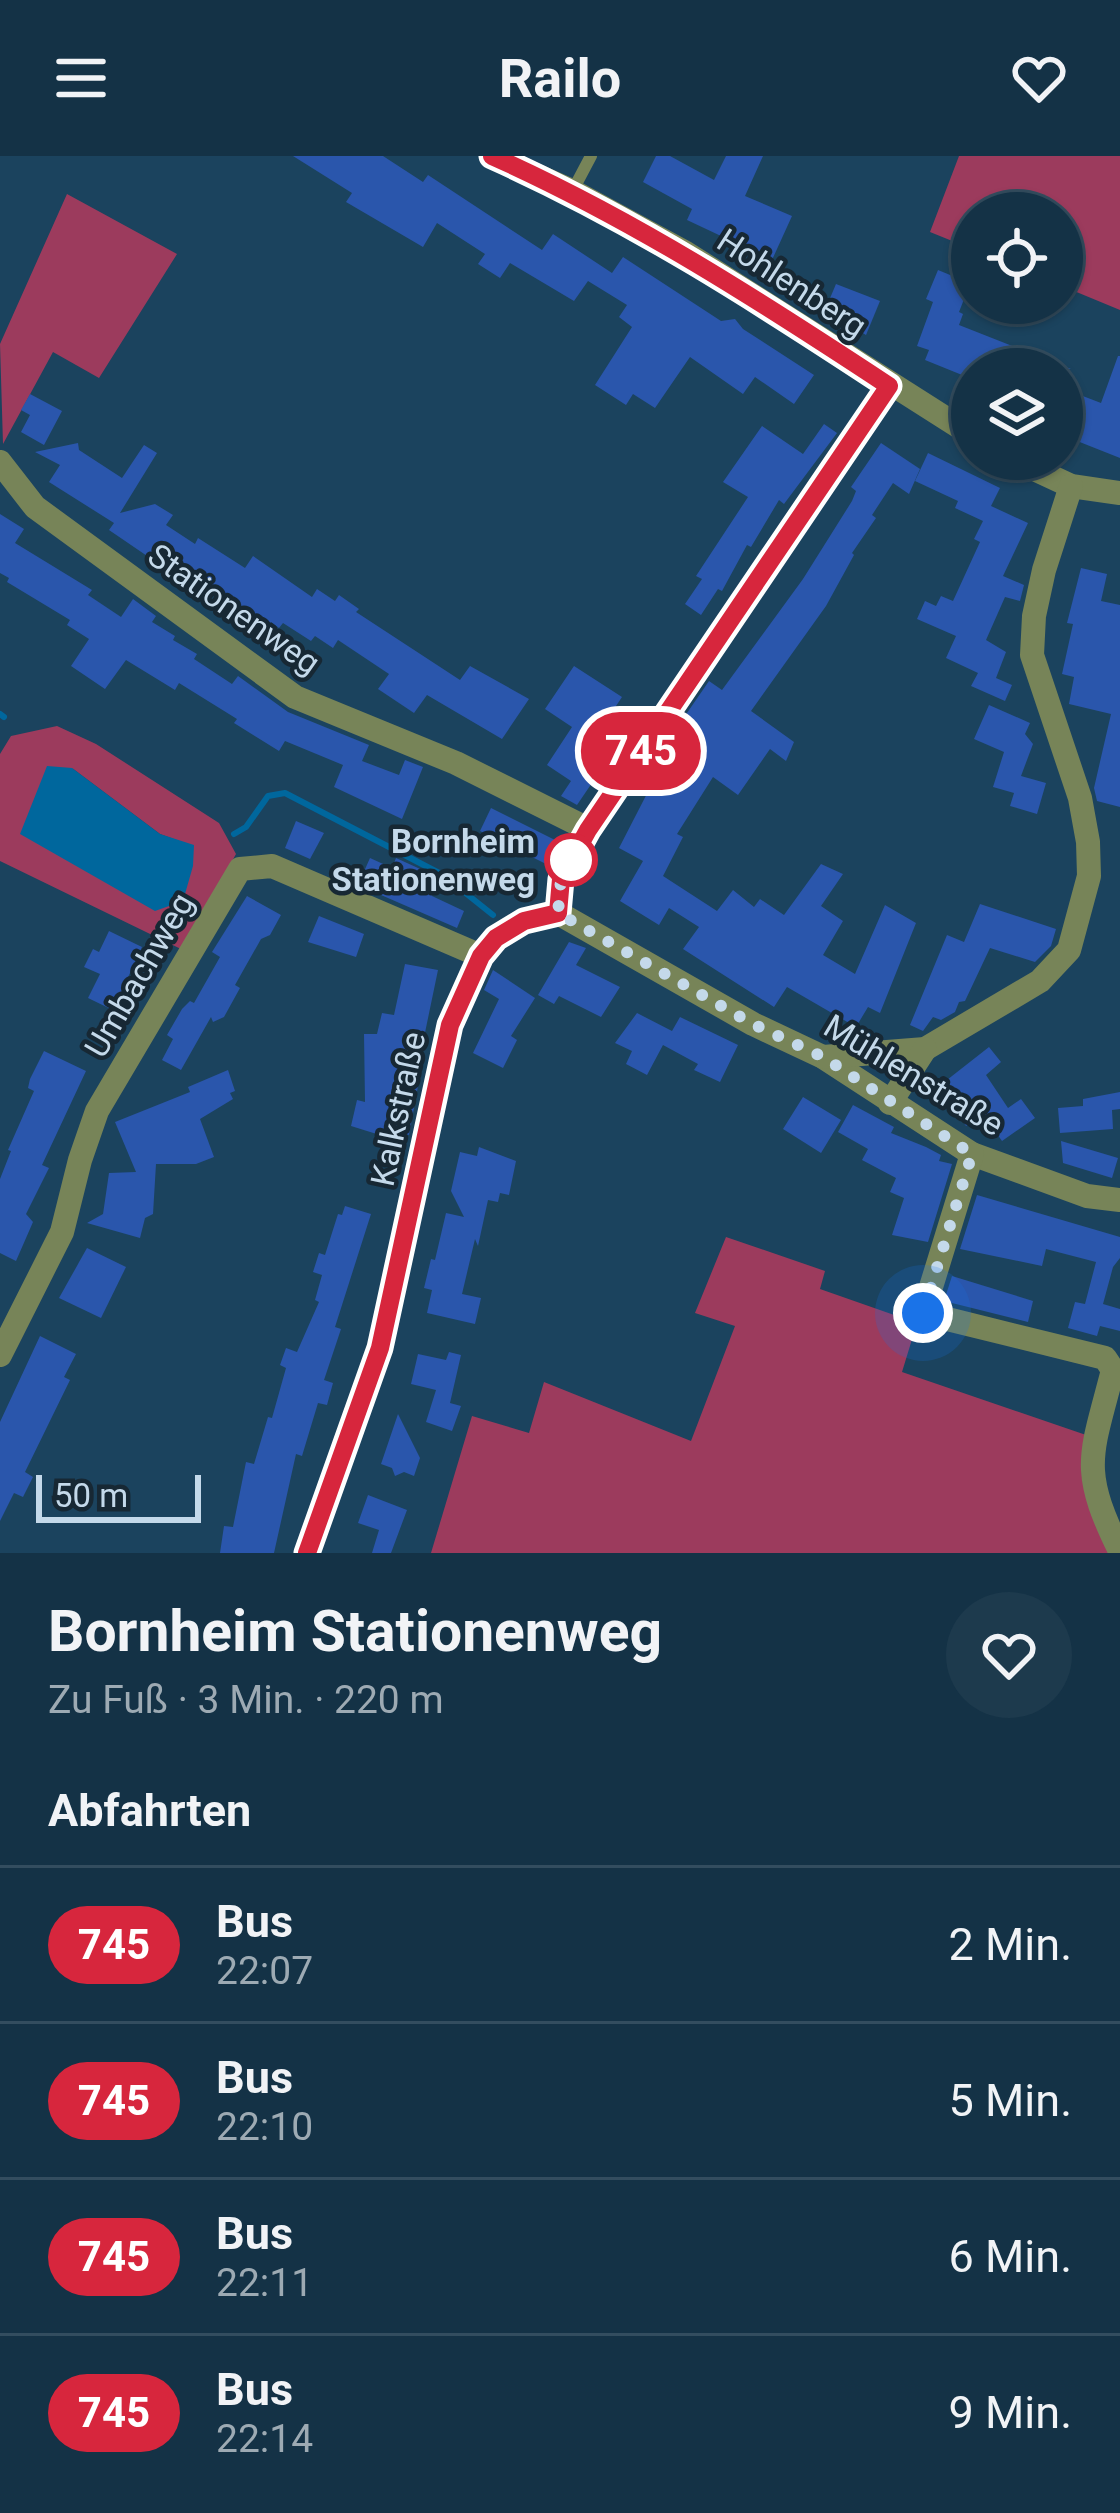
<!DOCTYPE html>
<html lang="de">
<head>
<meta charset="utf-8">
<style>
  :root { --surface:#143246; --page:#1d3a4d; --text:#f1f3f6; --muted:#9daab3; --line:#334d5f }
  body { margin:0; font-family:Roboto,sans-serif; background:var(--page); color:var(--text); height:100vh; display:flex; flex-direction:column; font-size:45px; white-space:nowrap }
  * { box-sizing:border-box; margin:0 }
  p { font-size:39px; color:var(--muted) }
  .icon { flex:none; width:66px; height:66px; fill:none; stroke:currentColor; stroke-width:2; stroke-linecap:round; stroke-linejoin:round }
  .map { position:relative; height:1397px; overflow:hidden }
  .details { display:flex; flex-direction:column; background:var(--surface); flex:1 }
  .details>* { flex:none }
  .badge { padding:0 24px; border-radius:39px; font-size:42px; line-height:78px }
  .buttons { position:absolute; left:951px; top:36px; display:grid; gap:24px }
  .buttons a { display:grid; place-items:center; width:132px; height:132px; border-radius:50%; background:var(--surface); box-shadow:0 3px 9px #0004,0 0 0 3px var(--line); font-size:60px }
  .scale { position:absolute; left:36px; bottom:30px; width:165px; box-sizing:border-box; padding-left:12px; border:6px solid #c4d9ea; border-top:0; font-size:33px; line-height:42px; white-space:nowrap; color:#c4d9ea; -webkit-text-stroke:9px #172834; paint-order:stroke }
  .you { position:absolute; width:60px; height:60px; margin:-30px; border:9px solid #fff; border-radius:50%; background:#1a73e8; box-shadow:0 0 0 18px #1a73e833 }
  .map>.badge { position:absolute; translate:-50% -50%; box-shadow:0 0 0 6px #fff }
  h2 { padding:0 48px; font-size:45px; line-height:108px }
  .round { display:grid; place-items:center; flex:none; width:126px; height:126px; border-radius:63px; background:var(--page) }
  .summary { display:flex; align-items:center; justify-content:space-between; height:204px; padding:0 48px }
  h1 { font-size:57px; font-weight:700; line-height:90px }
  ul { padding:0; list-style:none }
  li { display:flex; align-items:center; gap:36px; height:156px; padding:0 48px; border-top:3px solid var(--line) }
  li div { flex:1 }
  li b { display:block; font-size:45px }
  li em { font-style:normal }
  li .badge { min-width:132px; font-weight:700; text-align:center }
  header { display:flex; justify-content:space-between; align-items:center; height:156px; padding:0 48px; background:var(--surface); font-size:54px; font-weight:700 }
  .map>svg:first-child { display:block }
  .green { fill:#9c3b5d; fill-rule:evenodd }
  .water { fill:#00679d }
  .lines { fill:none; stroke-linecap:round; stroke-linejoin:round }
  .stream { stroke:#00679d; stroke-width:6 }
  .building { fill:#2a56ac }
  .service { stroke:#778458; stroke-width:12 }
  .minor { stroke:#778458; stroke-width:24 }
  .line-casing { stroke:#fff; stroke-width:27 }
  .line { stroke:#d7263d; stroke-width:18 }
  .walk { stroke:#c4d9ea; stroke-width:12; stroke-dasharray:0 21.6 }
  .stop-dot { fill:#fff; stroke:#d7263d; stroke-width:6 }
  .labels { text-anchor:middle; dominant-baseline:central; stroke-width:9; stroke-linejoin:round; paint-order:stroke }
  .street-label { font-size:33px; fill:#c4d9ea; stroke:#172834 }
  .stop-label { font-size:33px; font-weight:bold; fill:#c4d9ea; stroke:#172834; text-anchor:end }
</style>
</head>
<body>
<header><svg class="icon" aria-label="menu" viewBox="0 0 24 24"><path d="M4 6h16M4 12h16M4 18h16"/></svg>Railo<svg class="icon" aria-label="heart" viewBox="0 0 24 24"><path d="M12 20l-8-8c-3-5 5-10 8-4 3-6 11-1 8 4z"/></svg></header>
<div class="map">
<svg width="1120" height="1397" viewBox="0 0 1120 1397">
  <rect width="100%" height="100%" fill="#1b435e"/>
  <g class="green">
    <path d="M959,0H1120V154L1062,130V57H972V93L930,76Z"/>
    <path d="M67,38L177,98L99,222L53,196L3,288L0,188Z"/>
    <path d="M57,570L96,588L219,667L236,698L183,794L0,705V598L11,580ZM72,612L160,678L193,690L183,745Z"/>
    <path d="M726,1081L825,1115L820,1133L917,1167L902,1216L1089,1280C1080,1333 1086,1348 1109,1397H431L472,1260L529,1277L544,1226L691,1285L735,1170L695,1157Z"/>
  </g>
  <path class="water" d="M47,610L72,612L160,678L194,689L193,710L183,745L155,755L20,678Z"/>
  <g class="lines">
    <g class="stream">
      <path d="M0,558L4,561"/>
      <path d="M234,678L246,671L268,640L285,637L443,719L493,759"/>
    </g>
  </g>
  <g class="building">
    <path d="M293,0H383L423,26L428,19L542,94L553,78L612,117L623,101L721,165L735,163L743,173L814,219L794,248L755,221L743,238L690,201L655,252L633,238L626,249L595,229L632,171L619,161L627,149L588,125L574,145L510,107L500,122L478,108L485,98L437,67L423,91L346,46L352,37Z"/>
    <path d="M656,0H670L714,24L726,0H763L745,40L792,60L772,104L687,64L692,53L643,26Z"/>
    <path d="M938,114L955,121L953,127L968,133L959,156L963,158L959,169L1071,213H970L967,221L925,204L929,194L917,190L933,146L926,143Z"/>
    <path d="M836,128L880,145L866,179L825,154Z"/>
    <path d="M1118,200H1120V302L1062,279V232L1101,247Z"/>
    <path d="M30,238L62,255L44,289L21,276L30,259L21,254Z"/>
    <path d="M824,268L837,277L784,348L779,344L751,391L747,389L722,435L718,433L701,459L685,448L702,423L696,420L748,341L723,326L762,270L803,298Z"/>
    <path d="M78,287L79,294L122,322L144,289L157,297L120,357L155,348L173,359L166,369L195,388L198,382L245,412L253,400L312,441L317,433L335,445L339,439L359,453L356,456L460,524L470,510L529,543L502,583L427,539L414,557L378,533L389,518L338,484L333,492L315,480L311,485L283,467L279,472L271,466L270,469L179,413L175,419L109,374L114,367L49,326L60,309L35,296Z"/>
    <path d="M881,287L920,313L909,338L893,327L872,359L876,362L852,397L854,399L826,450L751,555L794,586L786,605L770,593L738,639L713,621L677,678L683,681L663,720L717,755L733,734L754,751L760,743L784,759L821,708L843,718L821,750L843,765L823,799L855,818L885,749L916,767L880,857L868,851L856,871L787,831L774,851L683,793L699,771L669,752L659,769L620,745L643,705L619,692L654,624L676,592L667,586L709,525L722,534L803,423L852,345L856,335L851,331Z"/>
    <path d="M928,297L1000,332L991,350L1028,367L1003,420L1024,429L1020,445L1005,441L986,484L1006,496L996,522L1012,529L1005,545L971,530L978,517L946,502L956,480L917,463L925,445L936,450L941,440L953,445L980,386L974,383L983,365L955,352L958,345L915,325Z"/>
    <path d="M0,358L24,373L15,387L92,434L88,439L121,461L133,443L156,460L152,466L175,480L173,484L197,498L194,503L232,528L238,520L288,556L369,589L362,605L399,619L405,604L423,611L402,663L334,631L343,609L285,585L279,595L234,567L237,563L179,527L175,534L126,504L105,533L71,510L89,483L67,469L70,464L7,426L9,422L0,417Z"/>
    <path d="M1081,412L1107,418L1101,445L1120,449V651L1097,645L1094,632L1111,558L1069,548L1074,521L1062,518L1073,468L1067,467Z"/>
    <path d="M574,510L622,541L610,559L630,571L577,649L561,640L571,625L547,609L572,571L545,553Z"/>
    <path d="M989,549L1030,567L1025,578L1033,588L1021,620L1046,627L1037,658L1010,650L1014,637L993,631L1004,596L974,583Z"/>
    <path d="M491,652L561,687L548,709L480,675Z"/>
    <path d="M296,665L324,677L310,703L285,692Z"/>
    <path d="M370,702L392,712L396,702L440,722L432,740L464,755L457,772L358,729Z"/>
    <path d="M247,740L281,759L270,779L261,783L235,829L240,832L224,861L213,866L211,861L181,914L162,904L173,883L167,879L182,853L190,845L194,847L220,801L212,796Z"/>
    <path d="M980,748L1056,773L1051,790L1035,806L990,792L965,845L959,846L955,856L941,864L933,861L923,875L910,869L947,779L964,786Z"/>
    <path d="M319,760L364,778L356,801L308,786Z"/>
    <path d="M109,775L142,791L124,830L132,834L121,858L88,842L100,818L84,811L93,793L99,796Z"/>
    <path d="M569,786L586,792L576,809L620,831L601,861L559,840L554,848L538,839Z"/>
    <path d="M405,808L438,814L416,920L420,919L409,979L401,977L399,985L351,970L357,944L365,946L364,878H377L382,857L394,859Z"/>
    <path d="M493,814L535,842L511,880L517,884L503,912L473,897L499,843L484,834Z"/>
    <path d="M637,857L672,875L680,861L738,889L720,926L694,914L698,908L663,889L647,919L626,908L632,895L615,887Z"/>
    <path d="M989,891L1001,906L986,919L1008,952L1021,943L1035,962L1002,985L983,958L966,970L938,931Z"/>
    <path d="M44,895L86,915L42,1009L49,1012L26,1058L33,1066L16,1105L0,1097V1023L11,995L8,994L34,935L28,932L30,923Z"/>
    <path d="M228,914L235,935L230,937L233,943L200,963L214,1001L196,1008H156L153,1058L145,1062L140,1082L87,1067L103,1058L109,1017L136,1016L115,966L190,936L188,931Z"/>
    <path d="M1120,936V953L1112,954L1113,973L1060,977L1058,952L1083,950V943Z"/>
    <path d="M803,941L841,964L821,997L783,973Z"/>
    <path d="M853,949L894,971L891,977L926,991L941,999L939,1005L952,1008L928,1086L892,1079L904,1042L890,1036L896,1022L862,1004L868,993L838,976Z"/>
    <path d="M1061,985L1118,1002L1112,1022L1063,1007Z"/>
    <path d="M479,991L516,1005L509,1039L500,1037L498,1046L488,1044L478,1090L475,1083L462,1138L481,1142L475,1168L427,1157L432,1134L424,1132L431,1103L435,1104L446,1057L464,1061L451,1035L460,996L477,1000Z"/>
    <path d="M977,1039L1120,1081V1102L1113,1111L1103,1148L1120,1153V1175L1100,1170L1097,1180L1068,1172L1075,1146L1085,1148L1096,1106L1046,1093L1042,1110L960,1093Z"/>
    <path d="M345,1050L371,1058L335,1171L341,1173L324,1224L333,1227L327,1249L318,1247L302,1300L296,1298L274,1397H220L224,1370L233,1371L246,1306L254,1308L268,1261L272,1262L286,1212L280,1209L286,1192L297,1196L319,1146L315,1144L322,1119L313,1116L319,1097L325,1099L338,1058L342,1059Z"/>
    <path d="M87,1092L126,1111L101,1162L59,1142Z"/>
    <path d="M952,1120L1033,1145L1028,1166L944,1145Z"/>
    <path d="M40,1180L76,1198L64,1221L70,1224L25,1316L33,1321L23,1341L14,1337L0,1365V1266Z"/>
    <path d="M449,1196L461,1199L450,1247L461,1250L452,1275L426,1266L436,1234L411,1228L418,1198L446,1204Z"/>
    <path d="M398,1258L420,1302L414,1320L404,1316L395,1320L392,1312L381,1308Z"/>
    <path d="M368,1339L407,1354L391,1397H372L379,1374L358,1367Z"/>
  </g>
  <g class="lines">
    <path class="service" d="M573,34L591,0"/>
    <g class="minor">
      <path d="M492,0L572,35L686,97L972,279"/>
      <path d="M1013,303L1071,330L1120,337"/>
      <path d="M0,306L35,351L295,541L456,607L588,673"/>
      <path d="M558,757L753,868L823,901L972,998L1087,1040L1120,1044"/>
      <path d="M558,757L561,723L588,673L889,230"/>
      <path d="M823,901L925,893L1040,825L1069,794L1089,720L1088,686L1080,642L1032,499L1034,460L1044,414L1071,330"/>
      <path d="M890,947L925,893"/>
      <path d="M972,998L923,1157L1105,1202L1113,1214C1091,1300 1079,1312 1120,1395"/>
      <path d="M0,1199L62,1076L80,1004L97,955L240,713L272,710L481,800"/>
      <path d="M307,1397L380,1193L450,869L481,800L496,782L524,765L558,757"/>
    </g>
  </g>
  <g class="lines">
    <g class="line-casing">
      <path id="line" d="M307,1397L380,1192L450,869L481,800L496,782L524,765L558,757L561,723L588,674L889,230C760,145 633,63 492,0"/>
    </g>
    <use href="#line" class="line"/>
    <path class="walk" d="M571,704L575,697L561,723L558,757L753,868L823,901L972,998L923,1157"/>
  </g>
  <circle class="stop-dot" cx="571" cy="704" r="24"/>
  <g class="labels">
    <g class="street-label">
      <text transform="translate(792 127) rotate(33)">Hohlenberg</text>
      <text transform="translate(234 453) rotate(35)">Stationenweg</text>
      <text transform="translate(139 819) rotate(-60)">Umbachweg</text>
      <text transform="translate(914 919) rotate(31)">Mühlenstraße</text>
      <text transform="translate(398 953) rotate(-78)">Kalkstraße</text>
    </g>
    <g class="stop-label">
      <text x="535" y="685">Bornheim<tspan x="535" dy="38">Stationenweg</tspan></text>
    </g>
  </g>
</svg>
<div class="buttons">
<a><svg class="icon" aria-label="locate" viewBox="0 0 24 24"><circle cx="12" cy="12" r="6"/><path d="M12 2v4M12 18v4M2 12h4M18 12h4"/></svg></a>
<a><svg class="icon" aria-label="layers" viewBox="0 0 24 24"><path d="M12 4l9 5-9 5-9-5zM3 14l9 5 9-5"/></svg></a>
</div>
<div class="scale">50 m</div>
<div class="you" style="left:923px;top:1157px"></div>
<b class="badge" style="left:641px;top:595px;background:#d7263d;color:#fff">745</b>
</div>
<section class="details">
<div class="summary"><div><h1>Bornheim Stationenweg</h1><p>Zu Fuß · 3 Min. · 220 m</p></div><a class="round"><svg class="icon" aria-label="heart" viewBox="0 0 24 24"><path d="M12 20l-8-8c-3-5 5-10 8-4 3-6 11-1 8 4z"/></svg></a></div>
<h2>Abfahrten</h2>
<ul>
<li><span class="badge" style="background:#d7263d;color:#fff">745</span><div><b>Bus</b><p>22:07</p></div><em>2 Min.</em></li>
<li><span class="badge" style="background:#d7263d;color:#fff">745</span><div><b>Bus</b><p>22:10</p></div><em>5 Min.</em></li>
<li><span class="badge" style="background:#d7263d;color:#fff">745</span><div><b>Bus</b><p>22:11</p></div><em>6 Min.</em></li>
<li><span class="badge" style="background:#d7263d;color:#fff">745</span><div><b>Bus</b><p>22:14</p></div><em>9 Min.</em></li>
</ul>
</section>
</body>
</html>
